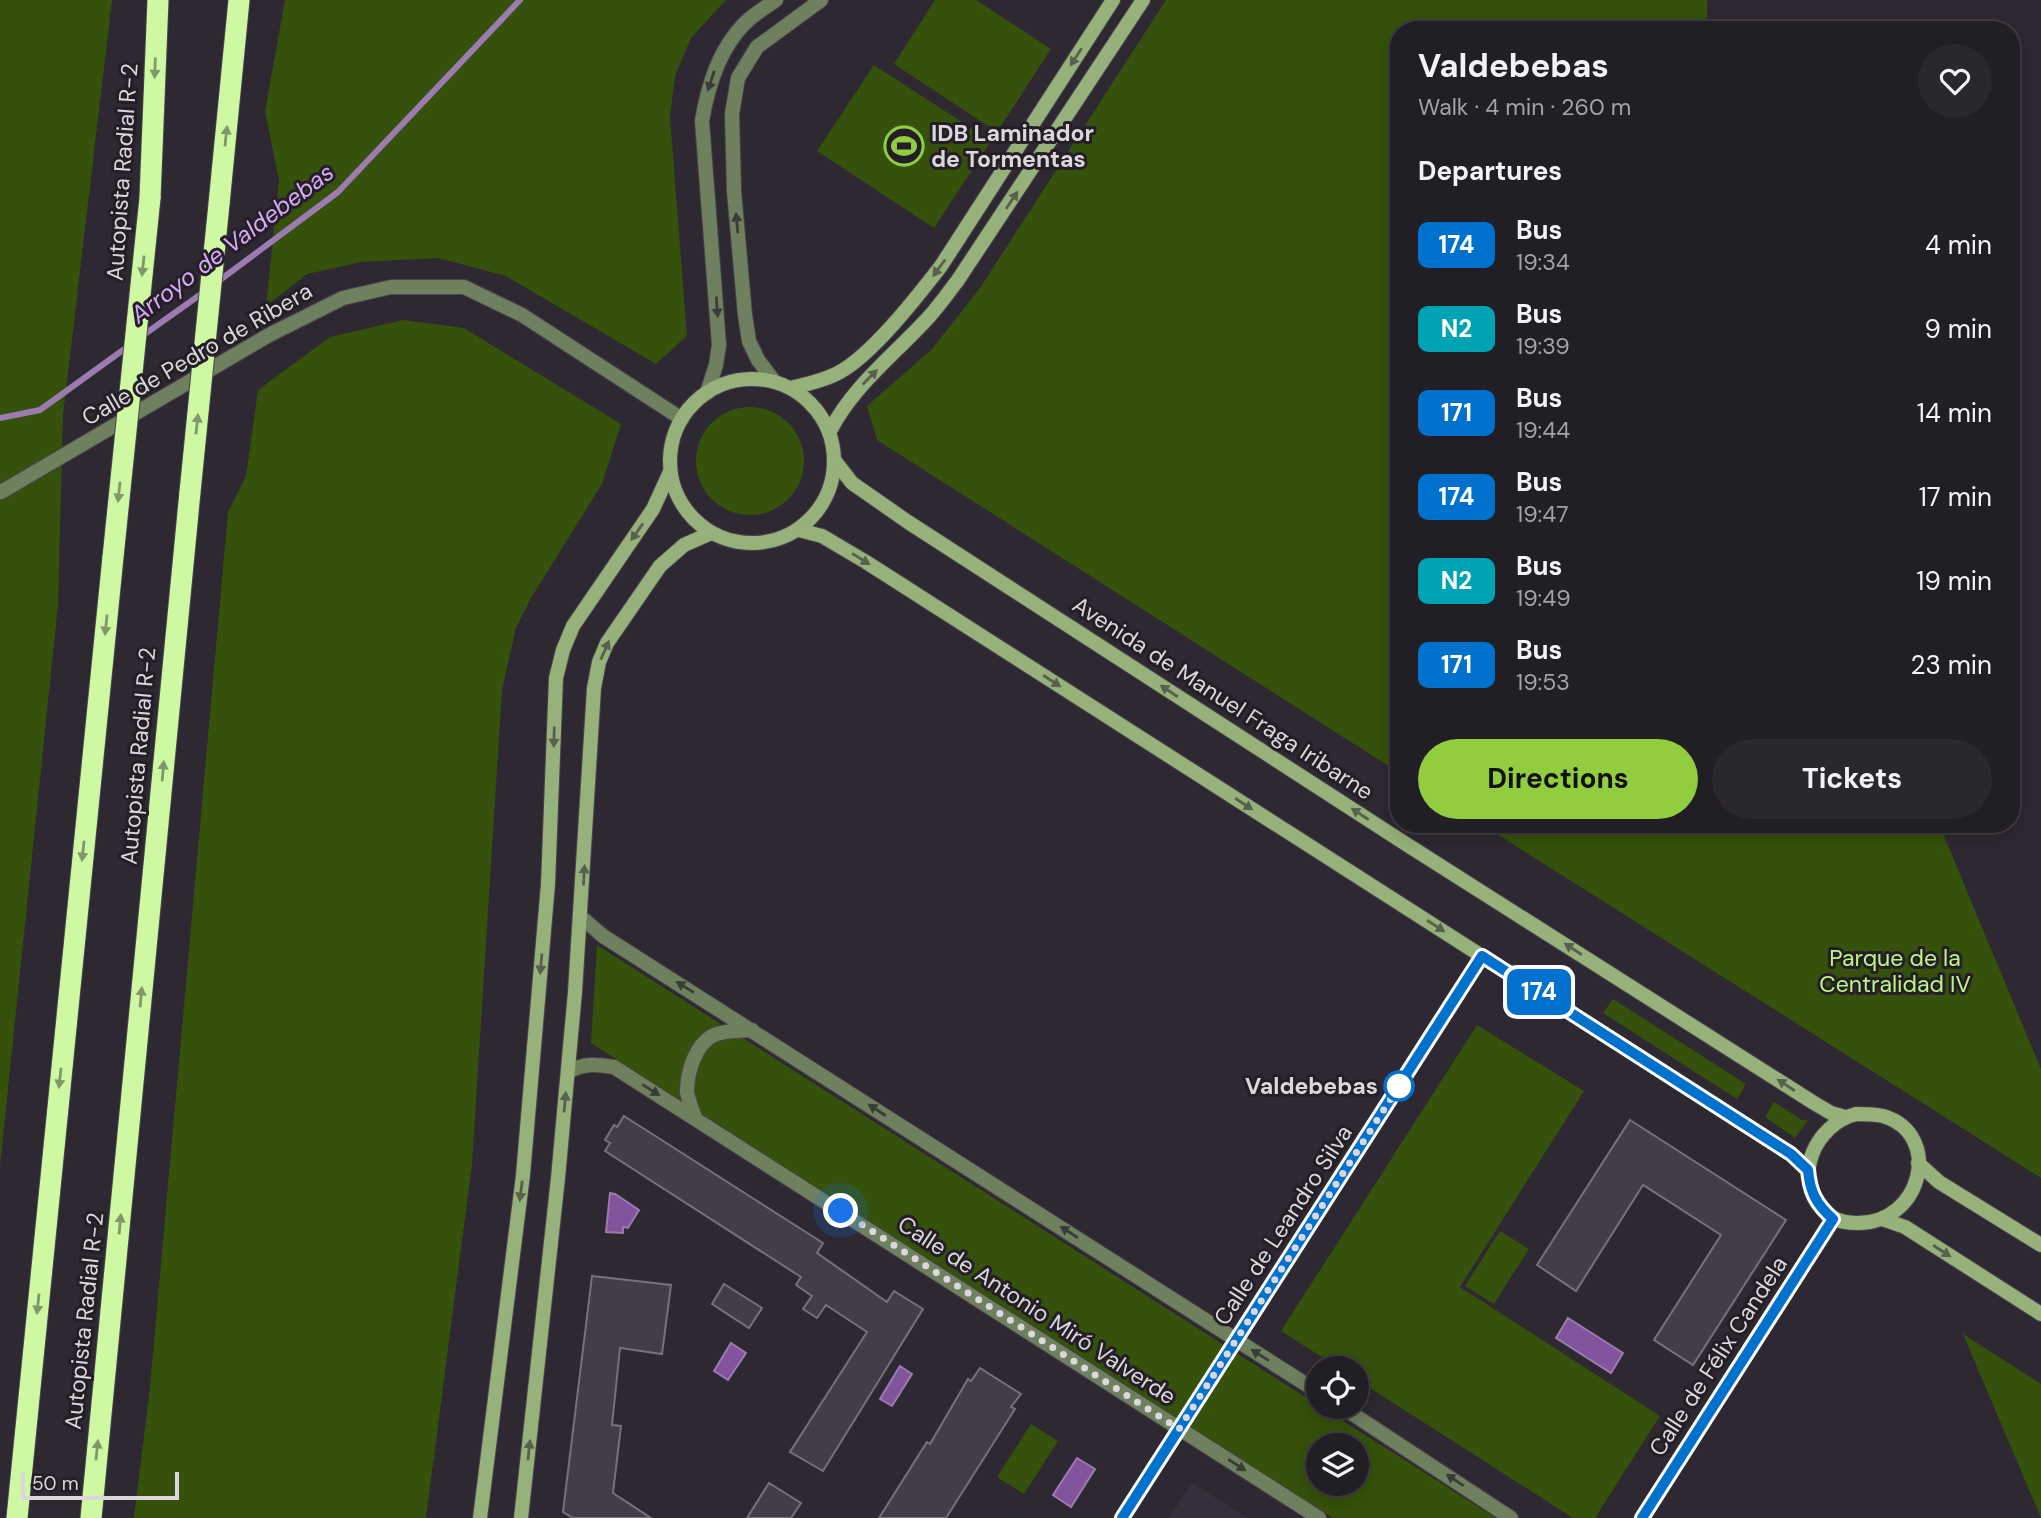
<!DOCTYPE html>
<html lang="en">
<head>
<meta charset="utf-8">
<style>
  :root { --surface:#221e25; --page:#2a272d; --text:#f1f3f6; --muted:#a2a2a7; --line:#3f3c42; --accent:#91cd3f }
  body { margin:0; font-family:"DM Sans",sans-serif; background:var(--page); color:var(--text); height:100vh; display:flex; flex-direction:column; font-size:26px; white-space:nowrap }
  * { box-sizing:border-box; margin:0 }
  p { font-size:23px; color:var(--muted) }
  .icon { flex:none; width:38px; height:38px; fill:none; stroke:currentColor; stroke-width:2; stroke-linecap:round; stroke-linejoin:round }
  .map { position:relative; flex:1; overflow:hidden }
  .details { position:absolute; left:1390px; top:21px; width:630px; height:812px; display:flex; flex-direction:column; background:var(--surface); border-radius:28px; box-shadow:0 4px 18px #0003,0 0 0 2px var(--line) }
  .details>* { flex:none }
  .badge { padding:0 14px; border-radius:10px; font-size:24px; line-height:46px }
  .tools { position:absolute; left:1306px; top:1356px; display:grid; gap:14px }
  .tools a { display:grid; place-items:center; width:63px; height:63px; border-radius:50%; background:var(--surface); box-shadow:0 4px 18px #0003,0 0 0 2px var(--line); font-size:35px }
  .scale { position:absolute; left:21px; bottom:18px; width:158px; box-sizing:border-box; padding-left:7px; border:4px solid #dbd7dd; border-top:0; font-size:19px; line-height:24px; white-space:nowrap; color:#dbd7dd; -webkit-text-stroke:5px #241f27; paint-order:stroke }
  .you { position:absolute; width:35px; height:35px; margin:-18px; border:5px solid #fff; border-radius:50%; background:#1a73e8; box-shadow:0 0 0 10px #1a73e833 }
  .map>.badge { position:absolute; translate:-50% -50%; box-shadow:0 0 0 4px #fff }
  h2 { padding:0 28px; font-size:26px; line-height:63px }
  .round { display:grid; place-items:center; flex:none; width:74px; height:74px; border-radius:37px; background:var(--page) }
  .head { display:flex; align-items:center; justify-content:space-between; height:119px; padding:0 28px }
  h1 { font-size:33px; font-weight:700; line-height:52px }
  .action { display:flex; gap:14px; margin-top:auto; padding:14px 28px }
  .action a { flex:1; height:80px; border-radius:42px; background:var(--accent); color:#111; font-size:28px; font-weight:700; line-height:80px; text-align:center }
  .action a+a { background:var(--page); color:var(--text) }
  ul { padding:0; list-style:none }
  li { display:flex; align-items:center; gap:21px; height:84px; padding:0 28px }
  li div { flex:1 }
  li b { display:block; font-size:26px }
  li em { font-style:normal }
  li .badge { min-width:77px; font-weight:700; text-align:center }
  .map>svg:first-child { display:block }
  .built { fill:#372f3d }
  .green { fill:#35510b; fill-rule:evenodd }
  .water { fill:#81549d; stroke:#9c7bb0; stroke-width:2 }
  .lines { fill:none; stroke-linecap:round; stroke-linejoin:round }
  .stream { stroke:#9c7bb0; stroke-width:6 }
  .building { fill:#433d47; stroke:#77717b; stroke-width:2 }
  .street-casing { stroke:#49444d; stroke-width:16 }
  .secondary-casing { stroke:#49444d; stroke-width:16 }
  .highway-casing { stroke:#49444d; stroke-width:23 }
  .street { stroke:#6f805e; stroke-width:14 }
  .secondary { stroke:#96b17a; stroke-width:14 }
  .highway { stroke:#cef9a2; stroke-width:21 }
  .highway-bridge-casing { stroke:#49444d; stroke-width:23; stroke-linecap:butt }
  .highway-bridge { stroke:#cef9a2; stroke-width:21 }
  .oneway { fill:#57614c }
  .oneway2 { fill:#82976b }
  .oneway3 { fill:#3a3c38 }
  .line-casing { stroke:#fff; stroke-width:16 }
  .line { stroke:#0072ce; stroke-width:10 }
  .walk { stroke:#dbd7dd; stroke-width:7; stroke-dasharray:0 12.6 }
  .stop-dot { fill:#fff; stroke:#0072ce; stroke-width:3.5 }
  .labels { text-anchor:middle; dominant-baseline:central; stroke-width:6; stroke-linejoin:round; paint-order:stroke }
  .poi-label { font-size:23px; font-weight:bold; fill:#dbd7dd; stroke:#241f27; text-anchor:start }
  .street-label { font-size:23px; fill:#dbd7dd; stroke:#241f27 }
  .park-label { font-size:23px; fill:#bff384; stroke:#241f27 }
  .stop-label { font-size:23px; font-weight:bold; fill:#dbd7dd; stroke:#241f27; text-anchor:end }
  .water-label { font-size:24px; font-style:italic; fill:#d9a9f9; stroke:#241f27 }
</style>
</head>
<body>
<div class="map">
<svg width="2041" height="1518" viewBox="0 0 2041 1518">
  <rect width="100%" height="100%" fill="#2d2831"/>
  <path class="built" d="M1192,1483L1247,1518H1169Z"/>
  <g class="green">
    <path d="M0,0H112L63,415L58,605L0,1166Z"/>
    <path d="M285,0H726L691,38L675,76L670,117L687,336L656,364L506,276L438,258L361,262L307,274L266,306L279,181L265,111Z"/>
    <path d="M935,0H976L1051,49L997,132L894,64Z"/>
    <path d="M1166,0H1707V30H1398V772L877,440L867,406L932,349L980,288Z"/>
    <path d="M874,65L991,141L934,228L817,151Z"/>
    <path d="M403,320L464,328L621,424L602,484L531,598L516,628L502,690L472,1164L426,1518H134L150,1387L228,512L246,476L258,390L330,337Z"/>
    <circle cx="750" cy="461" r="54"/>
    <path d="M1481,824H1939L2041,1069V1178Z"/>
    <path d="M597,945L1318,1405V1407H1321L1496,1518H1333L591,1043ZM1318,1446H1356V1484H1318Z"/>
    <path d="M1613,999L1746,1084L1737,1099L1603,1013Z"/>
    <path d="M1477,1025L1584,1091L1460,1287L1660,1416L1595,1518H1573L1356,1379V1368H1339L1281,1331Z"/>
    <path d="M1774,1102L1802,1120H1808L1795,1138L1765,1117Z"/>
    <path d="M1500,1231L1529,1249L1494,1304L1465,1286Z"/>
    <path d="M1963,1334L2041,1384V1518Z"/>
    <path d="M1031,1424L1058,1441L1024,1494L997,1477Z"/>
  </g>
  <g class="water">
    <path d="M610,1193L615,1194L639,1210L628,1228L623,1227V1233L606,1232Z"/>
    <path d="M1568,1318L1623,1353L1611,1373L1556,1338Z"/>
    <path d="M731,1343L746,1353L728,1380L714,1371Z"/>
    <path d="M900,1366L912,1374L892,1406L880,1399Z"/>
    <path d="M1077,1458L1095,1469L1071,1507L1053,1495Z"/>
  </g>
  <g class="lines">
    <g class="stream">
      <path d="M216,283L338,192L520,0"/>
      <path d="M142,336L204,292"/>
      <path d="M0,418L40,410L130,345"/>
    </g>
  </g>
  <g class="building">
    <path d="M624,1116L823,1243L817,1253L887,1302L894,1291L923,1309L823,1471L790,1452L867,1332L826,1305L817,1318L803,1309L812,1296L796,1285L801,1277L605,1151L610,1143L605,1140L614,1125L617,1127Z"/>
    <path d="M1630,1120L1786,1220L1693,1365L1654,1340L1721,1235L1643,1185L1576,1291L1537,1265Z"/>
    <path d="M592,1276L671,1285L662,1354L620,1348L612,1425L621,1426L613,1493L651,1518H573L563,1512Z"/>
    <path d="M724,1284L762,1308L749,1328L712,1304Z"/>
    <path d="M980,1368L1021,1394L1011,1407L1015,1409L946,1518H879L927,1442L930,1444L968,1379L971,1381Z"/>
    <path d="M769,1483L801,1503L791,1518H747Z"/>
  </g>
  <g class="lines">
    <g class="street-casing">
      <g id="street">
        <path d="M774,381L758,360L749,341L745,315L734,191L732,114L738,78L757,47L821,0"/>
        <path d="M707,393L716,365L719,345L702,121C708,85 719,49 745,23C754,14 766,7 776,0"/>
        <path d="M1,492L269,335L343,298L391,287H464L522,315L682,419"/>
        <path d="M581,917L603,936L1318,1392"/>
        <path d="M568,1072C584,1063 596,1064 614,1067L1319,1518"/>
        <path d="M695,1118C693,1110 688,1100 687,1092C687,1073 695,1044 714,1035C726,1030 739,1031 752,1030"/>
        <path d="M1342,1407L1511,1518"/>
        <path d="M1122,1518L1482,956"/>
        <path d="M1642,1518L1833,1219"/>
      </g>
    </g>
    <g class="secondary-casing">
      <g id="secondary">
        <circle cx="752" cy="461" r="82"/>
        <path d="M791,388C807,384 823,381 838,373C871,356 917,297 941,266L1113,0"/>
        <path d="M830,431C853,386 894,355 928,318C939,306 948,293 958,280L1143,0"/>
        <path d="M835,461L852,483L908,522L1406,844L1814,1103L1831,1113L1845,1117"/>
        <path d="M799,530L822,536L866,562L1791,1154L1808,1170"/>
        <path d="M1856,1114C1865,1114 1874,1114 1883,1116C1944,1134 1922,1225 1856,1223C1843,1223 1832,1220 1823,1210C1791,1177 1816,1124 1856,1114Z"/>
        <path d="M1918,1163L1939,1182L2041,1245"/>
        <path d="M1882,1219L1905,1227L2041,1314"/>
        <path d="M480,1518L523,1175L548,884L556,678L563,650L573,626L653,509L670,472"/>
        <path d="M521,1518L558,1178L575,992L594,688L599,662L607,643L660,566L684,545L711,533"/>
      </g>
    </g>
    <g class="highway-casing">
      <g id="highway">
        <path d="M150,198L158,0"/>
        <path d="M219,204L239,0"/>
        <path d="M17,1518L113,557"/>
        <path d="M91,1518L190,492"/>
      </g>
    </g>
    <use href="#street" class="street"/>
    <use href="#secondary" class="secondary"/>
    <use href="#highway" class="highway"/>
    <g class="highway-bridge-casing">
      <g id="highway-bridge">
        <path d="M190,492L219,204"/>
        <path d="M113,557L150,198"/>
      </g>
    </g>
    <use href="#highway-bridge" class="highway-bridge"/>
  </g>
  <defs><path id="oneway-solid" d="M-6-.8H1V-3.2L6.5 0L1 3.2V.8H-6Z" transform="scale(1.75)"/></defs>
  <g class="oneway">
    <use href="#oneway-solid" transform="translate(1076 57) rotate(123)"/>
    <use href="#oneway-solid" transform="translate(1012 200) rotate(-56)"/>
    <use href="#oneway-solid" transform="translate(939 268) rotate(126)"/>
    <use href="#oneway-solid" transform="translate(870 377) rotate(-45)"/>
    <use href="#oneway-solid" transform="translate(637 532) rotate(125)"/>
    <use href="#oneway-solid" transform="translate(861 559) rotate(32)"/>
    <use href="#oneway-solid" transform="translate(605 650) rotate(-66)"/>
    <use href="#oneway-solid" transform="translate(1052 681) rotate(33)"/>
    <use href="#oneway-solid" transform="translate(1169 691) rotate(-147)"/>
    <use href="#oneway-solid" transform="translate(554 737) rotate(92)"/>
    <use href="#oneway-solid" transform="translate(1244 804) rotate(33)"/>
    <use href="#oneway-solid" transform="translate(1360 814) rotate(-147)"/>
    <use href="#oneway-solid" transform="translate(584 875) rotate(-87)"/>
    <use href="#oneway-solid" transform="translate(1436 926) rotate(33)"/>
    <use href="#oneway-solid" transform="translate(1573 949) rotate(-147)"/>
    <use href="#oneway-solid" transform="translate(541 964) rotate(95)"/>
    <use href="#oneway-solid" transform="translate(1786 1085) rotate(-147)"/>
    <use href="#oneway-solid" transform="translate(565 1102) rotate(-85)"/>
    <use href="#oneway-solid" transform="translate(521 1191) rotate(97)"/>
    <use href="#oneway-solid" transform="translate(1942 1251) rotate(33)"/>
    <use href="#oneway-solid" transform="translate(529 1450) rotate(-84)"/>
  </g>
  <g class="oneway2">
    <use href="#oneway-solid" transform="translate(155 68) rotate(92)"/>
    <use href="#oneway-solid" transform="translate(226 136) rotate(-84)"/>
    <use href="#oneway-solid" transform="translate(143 266) rotate(96)"/>
    <use href="#oneway-solid" transform="translate(197 424) rotate(-84)"/>
    <use href="#oneway-solid" transform="translate(119 492) rotate(96)"/>
    <use href="#oneway-solid" transform="translate(106 625) rotate(96)"/>
    <use href="#oneway-solid" transform="translate(163 771) rotate(-85)"/>
    <use href="#oneway-solid" transform="translate(83 851) rotate(96)"/>
    <use href="#oneway-solid" transform="translate(141 997) rotate(-85)"/>
    <use href="#oneway-solid" transform="translate(60 1078) rotate(96)"/>
    <use href="#oneway-solid" transform="translate(120 1224) rotate(-85)"/>
    <use href="#oneway-solid" transform="translate(38 1304) rotate(96)"/>
    <use href="#oneway-solid" transform="translate(97 1450) rotate(-84)"/>
  </g>
  <g class="oneway3">
    <use href="#oneway-solid" transform="translate(711 81) rotate(108)"/>
    <use href="#oneway-solid" transform="translate(737 223) rotate(-95)"/>
    <use href="#oneway-solid" transform="translate(717 307) rotate(86)"/>
    <use href="#oneway-solid" transform="translate(685 987) rotate(-148)"/>
    <use href="#oneway-solid" transform="translate(651 1090) rotate(32)"/>
    <use href="#oneway-solid" transform="translate(877 1110) rotate(-147)"/>
    <use href="#oneway-solid" transform="translate(1069 1232) rotate(-147)"/>
    <use href="#oneway-solid" transform="translate(1260 1355) rotate(-148)"/>
    <use href="#oneway-solid" transform="translate(1237 1465) rotate(33)"/>
    <use href="#oneway-solid" transform="translate(1455 1480) rotate(-146)"/>
  </g>
  <g class="lines">
    <g class="line-casing">
      <path id="line" d="M1122,1518L1482,956L1791,1154L1808,1170C1810,1192 1816,1204 1833,1219L1642,1518"/>
    </g>
    <use href="#line" class="line"/>
    <path class="walk" d="M841,1211L1179,1429L1399,1086"/>
  </g>
  <defs>
    <g id="stadium-ring" transform="scale(2.0125)"><circle r="9.5" fill="#241f27" stroke="#91cd3f" stroke-width="1.5"/><path d="M0-5a6.5 5 0 1 0 0 10a6.5 5 0 1 0 0-10ZM-3.5-1.8h7v3.6h-7Z" fill="#91cd3f"/></g>
  </defs>
  <g fill-rule="evenodd">
    <use href="#stadium-ring" x="904" y="146"/>
  </g>
  <circle class="stop-dot" cx="1399" cy="1086" r="14"/>
  <g class="labels">
    <g class="poi-label">
      <text x="931" y="133">IDB Laminador<tspan x="931" dy="26">de Tormentas</tspan></text>
    </g>
    <g class="street-label">
      <text transform="translate(122 172) rotate(-86)">Autopista Radial R-2</text>
      <text transform="translate(197 354) rotate(-30)">Calle de Pedro de Ribera</text>
      <text transform="translate(1223 698) rotate(33)">Avenida de Manuel Fraga Iribarne</text>
      <text transform="translate(138 756) rotate(-85)">Autopista Radial R-2</text>
      <text transform="translate(1283 1225) rotate(-57)">Calle de Leandro Silva</text>
      <text transform="translate(1037 1310) rotate(33)">Calle de Antonio Miró Valverde</text>
      <text transform="translate(84 1321) rotate(-84)">Autopista Radial R-2</text>
      <text transform="translate(1718 1356) rotate(-57)">Calle de Félix Candela</text>
    </g>
    <g class="park-label">
      <text x="1895" y="958">Parque de la<tspan x="1895" dy="26">Centralidad IV</tspan></text>
    </g>
    <g class="stop-label">
      <text x="1378" y="1086">Valdebebas</text>
    </g>
    <g class="water-label">
      <text transform="translate(232 243) rotate(-37)">Arroyo de Valdebebas</text>
    </g>
  </g>
</svg>
<div class="tools">
<a><svg class="icon" aria-label="locate" viewBox="0 0 24 24"><circle cx="12" cy="12" r="6"/><path d="M12 2v4M12 18v4M2 12h4M18 12h4"/></svg></a>
<a><svg class="icon" aria-label="layers" viewBox="0 0 24 24"><path d="M12 4l9 5-9 5-9-5zM3 14l9 5 9-5"/></svg></a>
</div>
<div class="scale">50 m</div>
<div class="you" style="left:841px;top:1211px"></div>
<b class="badge" style="left:1539px;top:992px;background:#0072ce;color:#fff">174</b>
<section class="details">
<div class="head"><div><h1>Valdebebas</h1><p>Walk · 4 min · 260 m</p></div><a class="round"><svg class="icon" aria-label="heart" viewBox="0 0 24 24"><path d="M12 20l-8-8c-3-5 5-10 8-4 3-6 11-1 8 4z"/></svg></a></div>
<h2>Departures</h2>
<ul>
<li><span class="badge" style="background:#0072ce;color:#fff">174</span><div><b>Bus</b><p>19:34</p></div><em>4 min</em></li>
<li><span class="badge" style="background:#00a3b4;color:#fff">N2</span><div><b>Bus</b><p>19:39</p></div><em>9 min</em></li>
<li><span class="badge" style="background:#0072ce;color:#fff">171</span><div><b>Bus</b><p>19:44</p></div><em>14 min</em></li>
<li><span class="badge" style="background:#0072ce;color:#fff">174</span><div><b>Bus</b><p>19:47</p></div><em>17 min</em></li>
<li><span class="badge" style="background:#00a3b4;color:#fff">N2</span><div><b>Bus</b><p>19:49</p></div><em>19 min</em></li>
<li><span class="badge" style="background:#0072ce;color:#fff">171</span><div><b>Bus</b><p>19:53</p></div><em>23 min</em></li>
</ul>
<div class="action"><a>Directions</a><a>Tickets</a></div>
</section>
</div>
</body>
</html>
